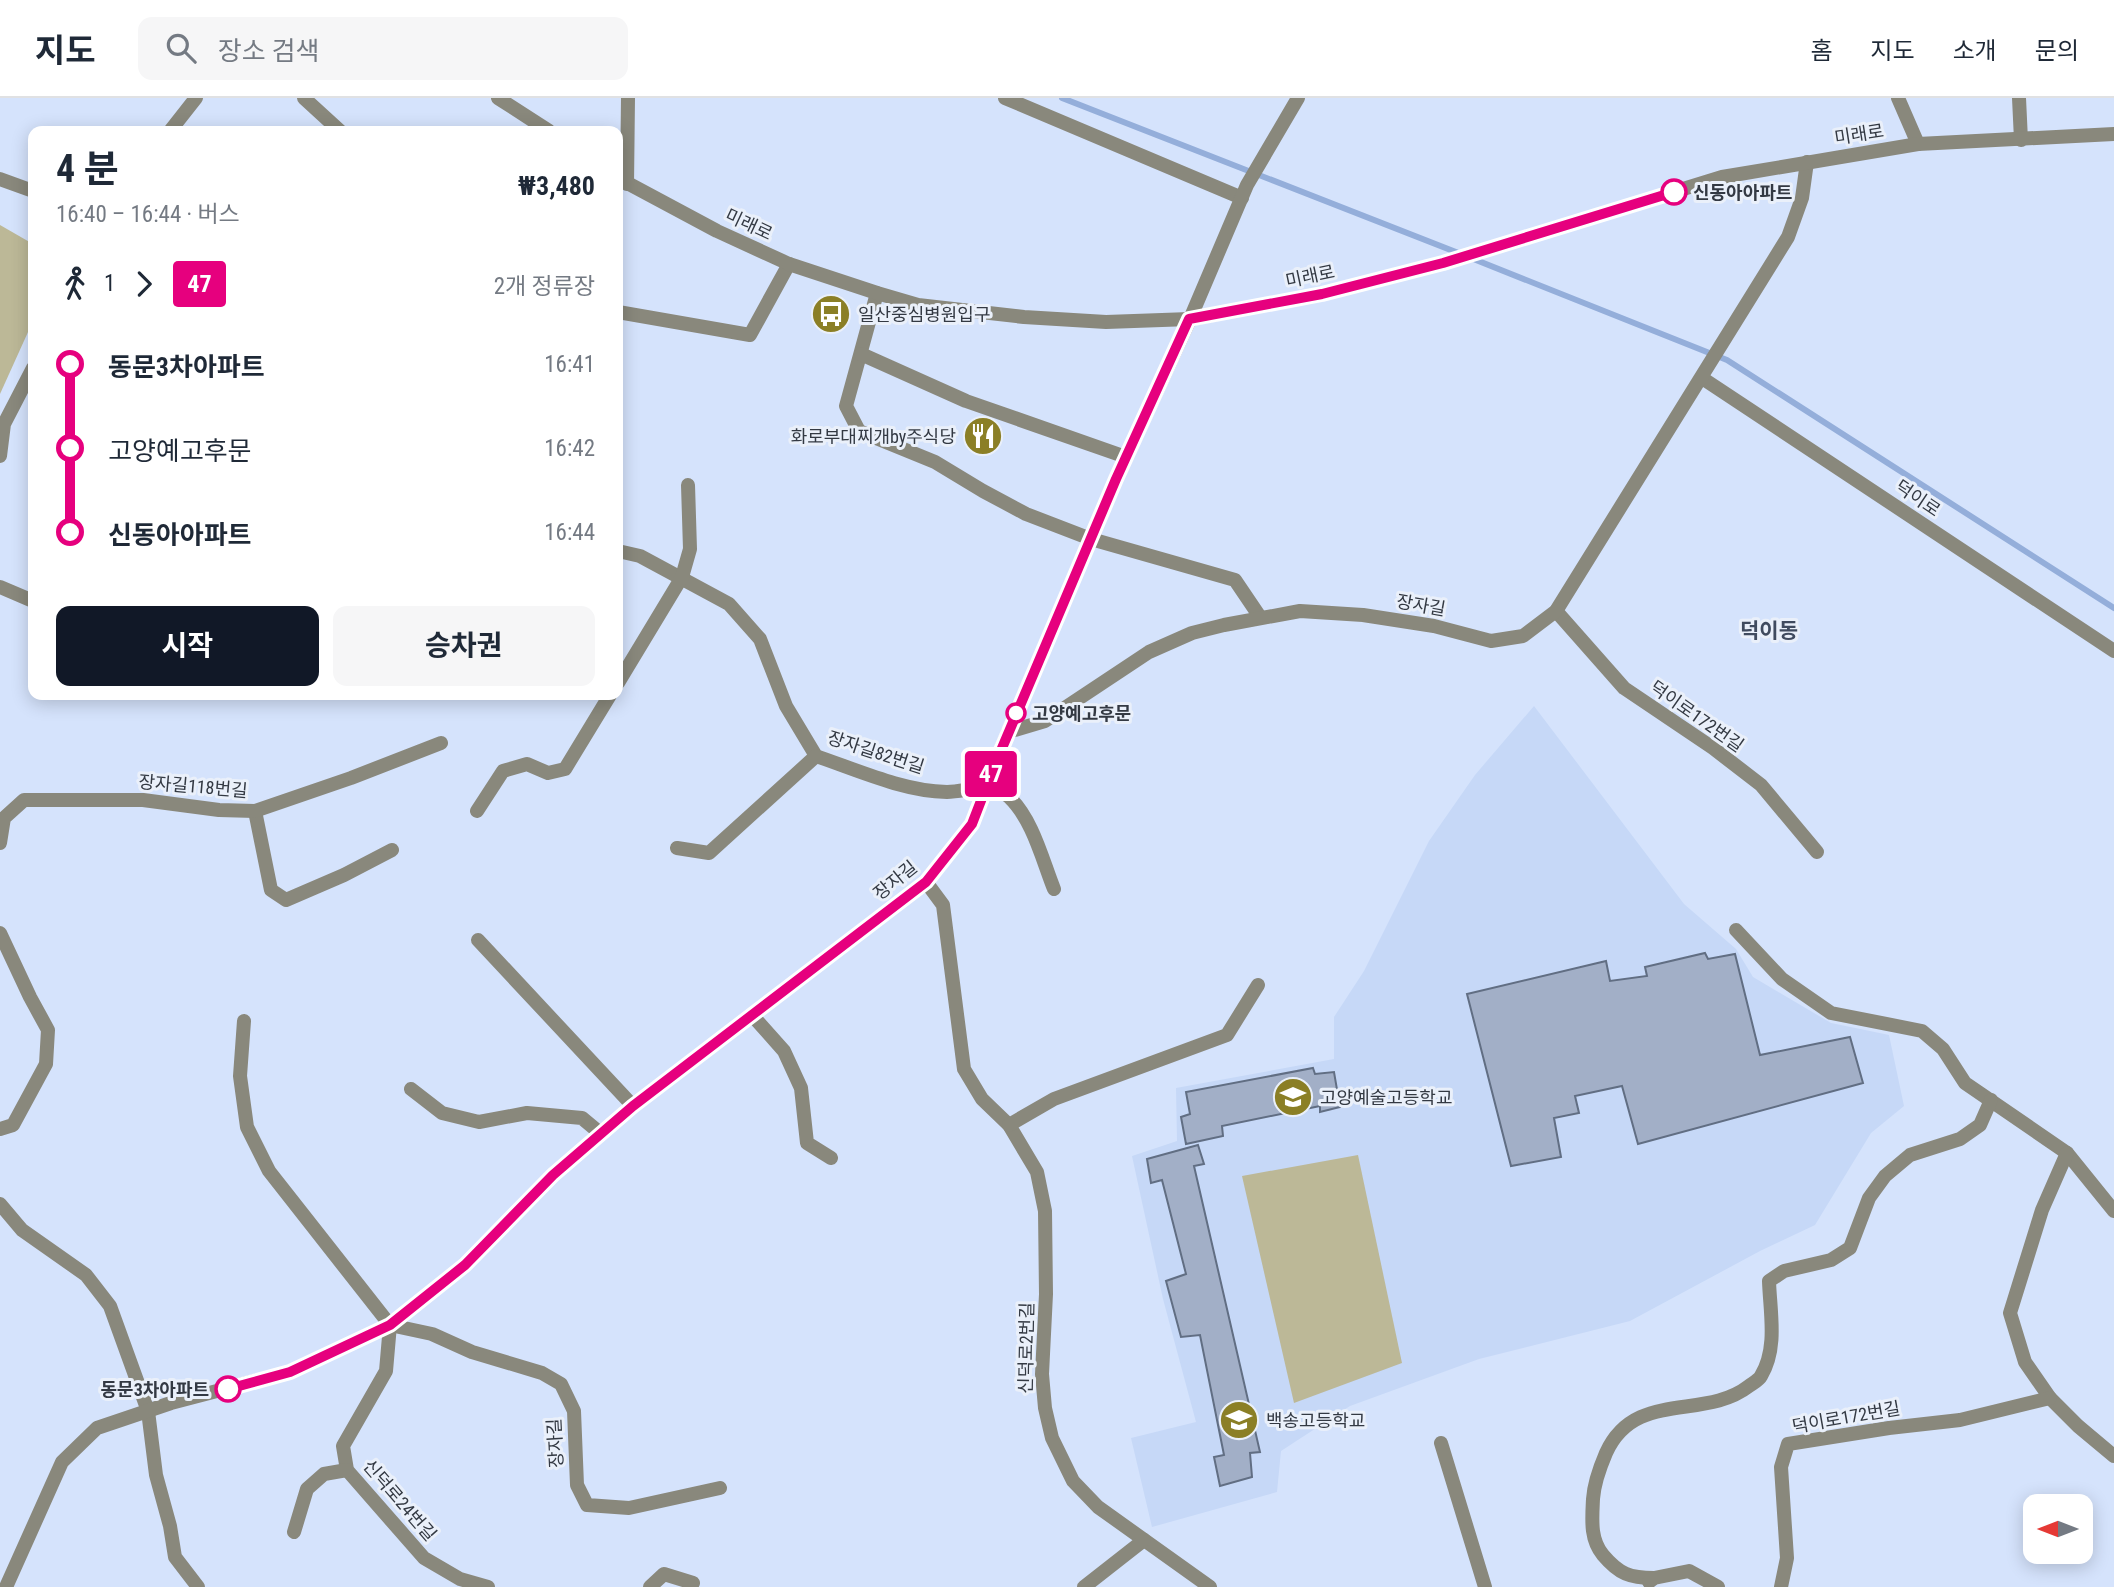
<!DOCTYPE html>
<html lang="ko">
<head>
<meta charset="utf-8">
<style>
  :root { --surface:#fff; --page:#f6f6f7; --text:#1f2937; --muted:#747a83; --line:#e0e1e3; --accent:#111827 }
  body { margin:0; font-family:"Roboto Condensed","Noto Sans KR",sans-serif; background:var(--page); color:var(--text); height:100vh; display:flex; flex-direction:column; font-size:26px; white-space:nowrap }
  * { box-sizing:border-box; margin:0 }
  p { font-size:23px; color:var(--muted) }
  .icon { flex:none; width:38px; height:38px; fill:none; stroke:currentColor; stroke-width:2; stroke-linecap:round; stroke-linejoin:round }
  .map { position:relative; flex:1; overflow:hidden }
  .sheet { position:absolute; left:28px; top:28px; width:595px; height:574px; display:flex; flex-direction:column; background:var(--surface); border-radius:14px; box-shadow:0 4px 18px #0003 }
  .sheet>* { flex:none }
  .badge { padding:0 14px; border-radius:5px; font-size:24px; line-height:46px }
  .needle { width:46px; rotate:270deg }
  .tools { position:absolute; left:2023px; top:1396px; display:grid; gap:14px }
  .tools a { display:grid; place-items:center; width:70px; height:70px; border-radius:14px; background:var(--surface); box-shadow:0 4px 18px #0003; font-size:35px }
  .map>.badge { position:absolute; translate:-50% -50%; box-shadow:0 0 0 4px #fff }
  .legs { display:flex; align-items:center; gap:10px; height:77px; padding:0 28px; font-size:23px }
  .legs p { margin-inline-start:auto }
  .headline { display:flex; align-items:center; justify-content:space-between; height:119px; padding:0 28px }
  h1 { font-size:38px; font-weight:700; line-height:52px }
  .cta { display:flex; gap:14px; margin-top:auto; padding:14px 28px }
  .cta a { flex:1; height:80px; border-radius:14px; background:var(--accent); color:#fff; font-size:28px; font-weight:700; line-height:80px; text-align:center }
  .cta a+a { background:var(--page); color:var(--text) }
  ul { padding:0 28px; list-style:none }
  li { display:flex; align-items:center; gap:24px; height:84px; font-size:26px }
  li i { display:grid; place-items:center; width:10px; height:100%; margin:0 9px; background:currentColor }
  li i::after { content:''; width:18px; height:18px; margin:-9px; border:5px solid; border-radius:50%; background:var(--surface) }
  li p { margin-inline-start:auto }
  li:first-child i { background:linear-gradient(#0000 50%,currentColor 0) }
  li:last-child i { background:linear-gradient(currentColor 50%,#0000 0) }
  header { display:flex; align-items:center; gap:42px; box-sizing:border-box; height:98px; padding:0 35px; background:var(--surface); border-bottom:2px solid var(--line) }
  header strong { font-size:33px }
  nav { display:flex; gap:38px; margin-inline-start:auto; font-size:24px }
  .search { width:490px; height:63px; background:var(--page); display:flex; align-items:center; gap:18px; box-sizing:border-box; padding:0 24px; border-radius:14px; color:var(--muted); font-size:26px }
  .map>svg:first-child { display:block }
  .built { fill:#c6d8f7 }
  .green { fill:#bcb897 }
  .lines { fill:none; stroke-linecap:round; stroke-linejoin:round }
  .stream { stroke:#94aeda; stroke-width:6 }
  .building { fill:#a2afc7; stroke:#616e83; stroke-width:2 }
  .minor { stroke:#89887c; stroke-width:14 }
  .tertiary { stroke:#89887c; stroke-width:14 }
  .line-1-casing { stroke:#fff; stroke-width:16 }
  .line-1 { stroke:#e6007e; stroke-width:10 }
  .stop-1-dot { fill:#fff; stroke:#e6007e; stroke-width:3.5 }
  .labels { text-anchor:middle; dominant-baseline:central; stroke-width:6; stroke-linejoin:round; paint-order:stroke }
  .street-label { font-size:18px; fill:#333943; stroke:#eaf0fa }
  .stop-label { font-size:18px; font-weight:bold; fill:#333943; stroke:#eaf0fa; text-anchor:start }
  .poi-label { font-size:18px; fill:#333943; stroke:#eaf0fa; text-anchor:start }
  .quarter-label { font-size:21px; font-weight:bold; fill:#404b5f; stroke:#eaf0fa }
</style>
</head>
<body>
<header>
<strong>지도</strong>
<div class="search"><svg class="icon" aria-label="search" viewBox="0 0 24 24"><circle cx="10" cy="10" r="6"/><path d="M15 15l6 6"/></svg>장소 검색</div>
<nav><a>홈</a><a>지도</a><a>소개</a><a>문의</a></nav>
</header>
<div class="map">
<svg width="2114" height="1489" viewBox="0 0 2114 1489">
  <rect width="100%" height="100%" fill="#d5e3fc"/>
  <path class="built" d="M1534,608L1684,806L1736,851L1753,879L1831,925L1889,937L1904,1008L1871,1035L1815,1127L1760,1153L1630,1223L1479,1261L1350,1308L1281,1353L1277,1394L1152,1429L1131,1340L1196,1324L1163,1201L1132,1058L1177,1043L1176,990L1334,961V919L1364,873L1429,743L1475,677Z"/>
  <g class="green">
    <path d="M0,127L33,146V223L0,296Z"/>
    <path d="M1358,1057L1402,1265L1294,1305L1242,1078Z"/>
  </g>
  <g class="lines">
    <g class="stream">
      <path d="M1062,0L1461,156"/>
      <path d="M1471,160L1727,262L2114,510"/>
    </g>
  </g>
  <g class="building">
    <path d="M1705,855L1708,861L1735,856L1760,957L1850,939L1863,985L1638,1046L1622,988L1575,998L1579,1015L1554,1020L1561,1059L1511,1068L1467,896L1606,863L1610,883L1647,878L1645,869Z"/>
    <path d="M1313,970L1315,976L1334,974L1340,1009L1320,1014V1008L1222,1028L1223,1038L1186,1046L1181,1019L1190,1016L1186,994Z"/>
    <path d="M1198,1047L1204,1066L1194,1068L1260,1354L1250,1355L1252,1379L1220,1388L1214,1359L1224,1357L1200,1237L1181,1239L1166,1183L1186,1176L1162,1082L1151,1085L1147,1061Z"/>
  </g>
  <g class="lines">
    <g class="minor">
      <path d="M304,0L340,33"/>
      <path d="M1005,0L1242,100"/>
      <path d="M2019,0L2021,42"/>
      <path d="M170,33L196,0"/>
      <path d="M0,81L33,93"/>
      <path d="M877,195L846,308L859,333L935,364L983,393L1026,416L1091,441L1235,482L1260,519"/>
      <path d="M618,214L750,237L789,166"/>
      <path d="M861,256L966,303L1126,359"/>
      <path d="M1702,280L2114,553"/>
      <path d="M0,358L4,326L33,270"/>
      <path d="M618,453L640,458L729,506L760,541L786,608L816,658C857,672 903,693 947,694C968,694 991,682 1009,699C1033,722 1042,761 1054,791"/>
      <path d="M0,489L33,503"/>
      <path d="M1556,513L1624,590L1713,650L1761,687L1817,754"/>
      <path d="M618,585L682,479L690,451L688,387"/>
      <path d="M1008,634L1045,623L1149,554L1192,535L1224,527L1300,513L1363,517L1434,528L1491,543L1523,538L1556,513L1788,139L1802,100L1807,64"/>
      <path d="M255,713L271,792L286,802L344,777L392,752"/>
      <path d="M477,713L503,673L527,666L548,675L565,671L610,597"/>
      <path d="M0,745L4,720L24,702H143L219,712L255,713L351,680L441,645"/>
      <path d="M677,750L709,755L816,658"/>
      <path d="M926,784L943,807L964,971L982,1001L1009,1027L1037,1074L1045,1113L1046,1196L1042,1276L1045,1310L1052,1340L1073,1383L1098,1409L1210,1489"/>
      <path d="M1736,832L1782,881L1831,915L1922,933L1943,951L1965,985L2067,1055L2114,1113"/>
      <path d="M0,835L30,899L48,932L46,966L13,1027L0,1031"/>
      <path d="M478,842L633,1008"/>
      <path d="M752,917L784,953L801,990L807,1045L831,1060"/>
      <path d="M244,923L240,978L247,1029L269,1073L390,1227L432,1236L472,1254L542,1275L561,1286L574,1313L577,1387L587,1407L629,1410L720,1390"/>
      <path d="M411,991L442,1015L479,1024L527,1015L582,1020L600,1035"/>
      <path d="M1009,1027L1054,1001L1227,937L1258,887"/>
      <path d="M2067,1055L2042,1112L2010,1215L2025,1264L2050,1300L2078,1328L2114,1358"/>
      <path d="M0,1106L22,1132L86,1177L110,1208L148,1313L156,1377L170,1428L175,1459L198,1489"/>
      <path d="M390,1227L386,1273L343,1348L347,1372L424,1460L460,1481L488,1489"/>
      <path d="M1441,1345L1485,1489"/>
      <path d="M294,1434L307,1391L324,1376L347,1372"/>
      <path d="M1654,1480C1630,1480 1619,1476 1603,1457C1590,1441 1592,1422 1593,1401C1594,1386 1600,1369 1606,1355C1635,1291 1704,1323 1749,1288C1753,1285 1759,1282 1761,1278C1778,1250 1770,1214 1769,1183L1784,1173L1831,1162L1850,1150L1869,1100L1885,1078L1910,1057L1960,1041L1980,1027L1991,1002"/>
      <path d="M1649,1484L1654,1480L1689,1473L1718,1489"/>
      <path d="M6,1489L62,1364L97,1330L171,1305L290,1274L390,1227L465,1167L553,1077L633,1008L926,784L972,726L1002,649L1116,381L1190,221"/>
      <path d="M650,1489L664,1476L693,1485"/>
      <path d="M1084,1489L1144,1442"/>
      <path d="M1781,1489L1787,1460L1781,1369L1788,1346L1889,1330L1960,1322L2050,1300"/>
    </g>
    <g class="tertiary">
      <path d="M498,0L549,33"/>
      <path d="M1898,0L1918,46"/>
      <path d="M618,80L717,133L789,166L877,195L918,207L1024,219L1106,224L1190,221L1322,196L1443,165L1722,79L1918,46L2114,36"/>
      <path d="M627,86L628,0"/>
      <path d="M1190,221L1247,87L1298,0"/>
    </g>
  </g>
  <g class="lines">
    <g class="line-1-casing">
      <path id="line-1" d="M228,1291L290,1274L390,1227L465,1167L553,1077L633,1008L926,784L972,726L994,669L1116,381L1189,221L1322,196L1443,165L1674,94"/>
    </g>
    <use href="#line-1" class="line-1"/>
  </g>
  <defs>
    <g id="bus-disc" transform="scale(2.0125)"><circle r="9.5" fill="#8b7f26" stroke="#eaf0fa"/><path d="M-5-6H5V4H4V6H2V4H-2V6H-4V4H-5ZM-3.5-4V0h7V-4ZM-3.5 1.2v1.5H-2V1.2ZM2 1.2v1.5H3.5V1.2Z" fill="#fff"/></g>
    <g id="restaurant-disc" transform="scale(2.0125)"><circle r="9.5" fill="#8b7f26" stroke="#eaf0fa"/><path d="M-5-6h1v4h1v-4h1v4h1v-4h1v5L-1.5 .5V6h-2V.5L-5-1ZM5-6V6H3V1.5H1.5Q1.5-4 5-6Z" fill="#fff"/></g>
    <g id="school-disc" transform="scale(2.0125)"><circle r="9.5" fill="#8b7f26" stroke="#eaf0fa"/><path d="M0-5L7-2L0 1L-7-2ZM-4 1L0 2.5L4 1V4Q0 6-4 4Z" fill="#fff"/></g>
  </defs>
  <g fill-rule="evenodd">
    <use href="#bus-disc" x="831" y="216"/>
    <use href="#restaurant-disc" x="983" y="338"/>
    <use href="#school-disc" x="1293" y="999"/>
    <use href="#school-disc" x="1239" y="1322"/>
  </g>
  <g class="stop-1-dot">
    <circle cx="1674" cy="94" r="12"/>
    <circle cx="1016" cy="615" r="9"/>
    <circle cx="228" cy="1291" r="12"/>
  </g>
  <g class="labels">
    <g class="street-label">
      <text transform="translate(1859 36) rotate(-9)">미래로</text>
      <text transform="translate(749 126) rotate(25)">미래로</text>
      <text transform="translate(1310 178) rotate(-12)">미래로</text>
      <text transform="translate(1918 400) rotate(34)">덕이로</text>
      <text transform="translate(1421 507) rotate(10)">장자길</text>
      <text transform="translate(1697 618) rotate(35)">덕이로172번길</text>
      <text transform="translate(876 654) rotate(18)">장자길82번길</text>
      <text transform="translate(193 688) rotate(5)">장자길118번길</text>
      <text transform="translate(895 782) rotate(-39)">장자길</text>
      <text transform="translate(1026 1250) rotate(-89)">신덕로2번길</text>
      <text transform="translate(1846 1319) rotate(-10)">덕이로172번길</text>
      <text transform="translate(555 1345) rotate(-93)">장자길</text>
      <text transform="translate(400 1402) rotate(49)">신덕로24번길</text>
    </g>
    <g class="stop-label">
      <text x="1693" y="94">신동아아파트</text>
      <text x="1032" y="615">고양예고후문</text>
      <text x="209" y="1291" text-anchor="end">동문3차아파트</text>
    </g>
    <g class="poi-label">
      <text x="858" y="216">일산중심병원입구</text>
      <text x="956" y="338" text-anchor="end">화로부대찌개by주식당</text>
      <text x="1320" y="999">고양예술고등학교</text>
      <text x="1266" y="1322">백송고등학교</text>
    </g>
    <g class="quarter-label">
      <text x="1769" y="533">덕이동</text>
    </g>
  </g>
</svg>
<div class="tools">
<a><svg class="needle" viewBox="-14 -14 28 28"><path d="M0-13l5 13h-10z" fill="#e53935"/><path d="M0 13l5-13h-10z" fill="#747a83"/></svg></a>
</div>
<b class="badge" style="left:991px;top:676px;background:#e6007e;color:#fff">47</b>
<section class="sheet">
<div class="headline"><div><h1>4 분</h1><p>16:40 – 16:44 · 버스</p></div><b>₩3,480</b></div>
<div class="legs"><svg class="icon" aria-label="walk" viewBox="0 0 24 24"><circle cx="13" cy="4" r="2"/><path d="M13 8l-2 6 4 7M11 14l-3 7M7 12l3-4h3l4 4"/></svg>1<svg class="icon" aria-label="forward" viewBox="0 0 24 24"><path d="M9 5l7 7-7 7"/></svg><b class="badge" style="background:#e6007e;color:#fff">47</b><p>2개 정류장</p></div>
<ul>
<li><i style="color:#e6007e"></i><b>동문3차아파트</b><p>16:41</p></li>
<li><i style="color:#e6007e"></i><span>고양예고후문</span><p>16:42</p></li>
<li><i style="color:#e6007e"></i><b>신동아아파트</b><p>16:44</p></li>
</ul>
<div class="cta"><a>시작</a><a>승차권</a></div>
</section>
</div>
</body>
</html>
